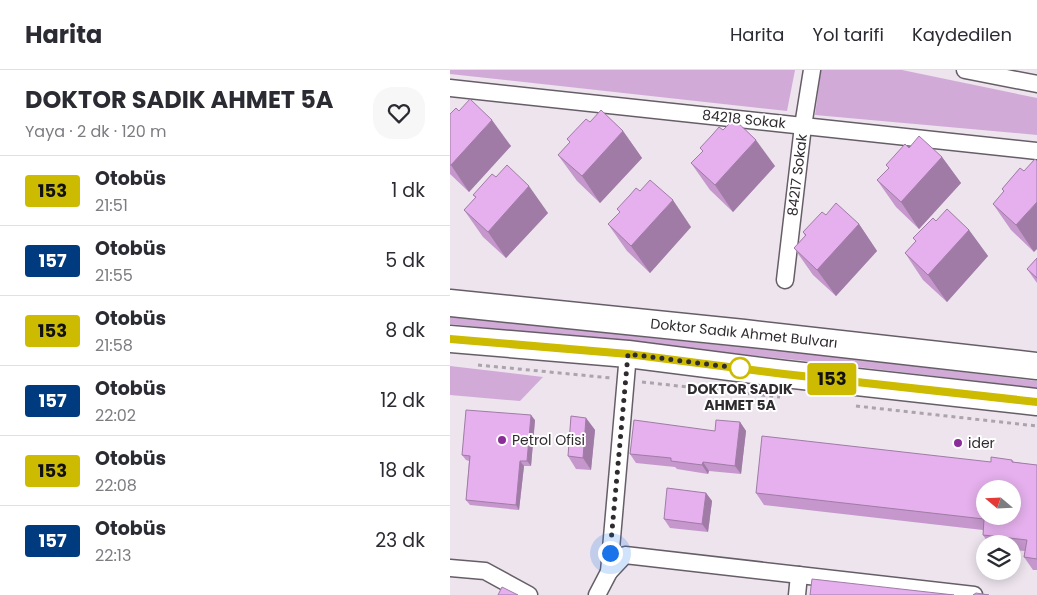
<!DOCTYPE html>
<html lang="tr">
<head>
<meta charset="utf-8">
<style>
  :root { --surface:#fff; --page:#f7f7f7; --text:#2b2b33; --muted:#7c7c81; --line:#e1e1e2 }
  body { margin:0; font-family:Poppins,sans-serif; background:var(--page); color:var(--text); height:100vh; display:flex; flex-direction:column; font-size:19px; white-space:nowrap }
  * { box-sizing:border-box; margin:0 }
  p { font-size:16px; color:var(--muted) }
  .icon { flex:none; width:28px; height:28px; fill:none; stroke:currentColor; stroke-width:2; stroke-linecap:round; stroke-linejoin:round }
  .map { position:relative; flex:1; overflow:hidden }
  .sheet { display:flex; flex-direction:column; background:var(--surface); width:450px }
  .sheet>* { flex:none }
  .badge { padding:0 10px; border-radius:4px; font-size:18px; line-height:32px }
  .needle { width:32px; rotate:289deg }
  .tools { position:absolute; left:526px; top:410px; display:grid; gap:10px }
  .tools a { display:grid; place-items:center; width:45px; height:45px; border-radius:50%; background:var(--surface); box-shadow:0 2px 12px #0003; font-size:25px }
  .you { position:absolute; width:25px; height:25px; margin:-12px; border:4px solid #fff; border-radius:50%; background:#1a73e8; box-shadow:0 0 0 8px #1a73e833 }
  .map>.badge { position:absolute; translate:-50% -50%; box-shadow:0 0 0 2px #fff }
  .round { display:grid; place-items:center; flex:none; width:52px; height:52px; border-radius:20px; background:var(--page) }
  .summary { display:flex; align-items:center; justify-content:space-between; height:85px; padding:0 25px }
  h1 { font-size:24px; font-weight:700; line-height:38px }
  ul { padding:0; list-style:none }
  li { display:flex; align-items:center; gap:15px; height:70px; padding:0 25px; border-top:1px solid var(--line) }
  li div { flex:1 }
  li b { display:block; font-size:19px }
  li em { font-style:normal }
  li .badge { min-width:55px; font-weight:700; text-align:center }
  header { display:flex; align-items:center; gap:30px; box-sizing:border-box; height:70px; padding:0 25px; background:var(--surface); border-bottom:1px solid var(--line) }
  header strong { font-size:24px }
  nav { display:flex; gap:28px; margin-inline-start:auto; font-size:18px }
  main { display:flex; flex:1; min-height:0 }
  .map>svg:first-child { display:block }
  .green { fill:#d1aad8 }
  .lines { fill:none; stroke-linecap:round; stroke-linejoin:round }
  .minor-casing { stroke:#665e67; stroke-width:19 }
  .primary-casing { stroke:#665e67; stroke-width:29 }
  .path { stroke:#aca4ac; stroke-width:3; stroke-dasharray:4 4; stroke-linecap:butt }
  .minor { stroke:#fff; stroke-width:16 }
  .primary { stroke:#fff; stroke-width:26 }
  .wall { fill:#c597cc }
  .shaded-wall { fill:#a07ba6 }
  .building { fill:#e5b0ed; stroke:#a07ba6; fill-rule:evenodd }
  .line-casing { stroke:#fff; stroke-width:11 }
  .line { stroke:#cb0; stroke-width:8 }
  .walk { stroke:#2f2b2f; stroke-width:5; stroke-dasharray:0 9 }
  .stop-dot { fill:#fff; stroke:#cb0; stroke-width:2.5 }
  .poi-dot { fill:#892d98; stroke:#fff; stroke-width:2 }
  .labels { text-anchor:middle; dominant-baseline:central; stroke-width:4; stroke-linejoin:round; paint-order:stroke }
  .street-label { font-size:14px; fill:#2f2b2f; stroke:#fff }
  .stop-label { font-size:14px; font-weight:bold; fill:#2f2b2f; stroke:#fff }
  .poi-label { font-size:14px; fill:#2f2b2f; stroke:#fff; text-anchor:start }
</style>
</head>
<body>
<header>
<strong>Harita</strong>
<nav><a>Harita</a><a>Yol tarifi</a><a>Kaydedilen</a></nav>
</header>
<main>
<section class="sheet">
<div class="summary"><div><h1>DOKTOR SADIK AHMET 5A</h1><p>Yaya · 2 dk · 120 m</p></div><a class="round"><svg class="icon" aria-label="heart" viewBox="0 0 24 24"><path d="M12 20l-8-8c-3-5 5-10 8-4 3-6 11-1 8 4z"/></svg></a></div>
<ul>
<li><span class="badge" style="background:#cb0;color:#111">153</span><div><b>Otobüs</b><p>21:51</p></div><em>1 dk</em></li>
<li><span class="badge" style="background:#003b80;color:#fff">157</span><div><b>Otobüs</b><p>21:55</p></div><em>5 dk</em></li>
<li><span class="badge" style="background:#cb0;color:#111">153</span><div><b>Otobüs</b><p>21:58</p></div><em>8 dk</em></li>
<li><span class="badge" style="background:#003b80;color:#fff">157</span><div><b>Otobüs</b><p>22:02</p></div><em>12 dk</em></li>
<li><span class="badge" style="background:#cb0;color:#111">153</span><div><b>Otobüs</b><p>22:08</p></div><em>18 dk</em></li>
<li><span class="badge" style="background:#003b80;color:#fff">157</span><div><b>Otobüs</b><p>22:13</p></div><em>23 dk</em></li>
</ul>
</section>
<div class="map">
<svg width="587" height="525" viewBox="0 0 587 525">
  <rect width="100%" height="100%" fill="#ede4ee"/>
  <g class="green">
    <path d="M0,0H345L337,41L0,4Z"/>
    <path d="M371,0H452L587,28V65L365,45Z"/>
    <path d="M0,245L230,271L358,283L587,311V318L356,291L0,254Z"/>
    <path d="M0,296L93,307L70,331L0,325Z"/>
  </g>
  <g class="lines">
    <g class="minor-casing">
      <g id="minor">
        <path d="M515,0L587,14"/>
        <path d="M0,18L587,81"/>
        <path d="M335,210L353,56L362,0"/>
        <path d="M0,498L35,501L79,525"/>
        <path d="M159,502L178,284"/>
        <path d="M147,525L159,502L175,485L524,525"/>
        <path d="M347,525L349,505"/>
      </g>
    </g>
    <g class="primary-casing">
      <g id="primary">
        <path d="M0,233L294,263L587,296"/>
        <path d="M0,269L178,284L335,304L587,332"/>
      </g>
    </g>
    <g class="path">
      <path d="M28,295L161,308"/>
      <path d="M192,312L330,327"/>
      <path d="M406,336L587,356"/>
    </g>
    <use href="#minor" class="minor"/>
    <use href="#primary" class="primary"/>
  </g>
  <g class="wall">
    <path d="M9,41L61,76L19,122L0,104V44Z"/>
    <path d="M140,52L173,61L192,88L150,133L127,111L108,85L120,72L117,69Z"/>
    <path d="M273,60L325,96L283,142L260,120L241,93L253,81L250,78Z"/>
    <path d="M459,78L492,87L511,113L469,159L446,137L427,110L439,98L436,95Z"/>
    <path d="M570,98L584,182L561,160L543,134L554,122L552,119Z"/>
    <path d="M46,107L98,143L56,188L33,167L14,140L26,128L23,125Z"/>
    <path d="M190,121L241,157L200,203L177,181L158,154L170,142L167,139Z"/>
    <path d="M376,145L409,154L427,181L386,226L363,205L344,178L355,166L353,162Z"/>
    <path d="M486,151L519,160L538,186L497,232L473,210L455,183L466,171L463,168Z"/>
    <path d="M587,188V213L577,199Z"/>
    <path d="M136,348L145,360L141,400L126,399L118,386Z"/>
    <path d="M85,350L81,396H74L69,440L20,435L16,430L19,391L16,390L12,385Z"/>
    <path d="M290,352L296,361L291,404L259,401L258,404L227,399L225,397L186,393L180,384L265,361Z"/>
    <path d="M562,390L564,392L587,395V500H583L574,487L575,481L562,480V474H539L533,465V460L314,435L306,423Z"/>
    <path d="M256,423L262,431L258,462L220,458L214,449Z"/>
  </g>
  <g class="shaded-wall">
    <path d="M42,50L61,76L19,122L1,95Z"/>
    <path d="M173,61L192,88L150,133L132,106Z"/>
    <path d="M306,70L325,96L283,142L265,115Z"/>
    <path d="M492,87L511,113L469,159L451,132Z"/>
    <path d="M79,116L98,143L56,188L38,162Z"/>
    <path d="M223,130L241,157L200,203L181,176Z"/>
    <path d="M587,132V179L584,182L566,155Z"/>
    <path d="M409,154L427,181L386,226L367,200Z"/>
    <path d="M519,160L538,186L497,232L478,205Z"/>
    <path d="M81,345L85,350L81,396L77,391Z"/>
    <path d="M136,348L145,360L141,400L133,388Z"/>
    <path d="M290,352L296,361L291,404L285,396Z"/>
    <path d="M70,391L74,396L69,440L66,435Z"/>
    <path d="M253,392L259,401L258,404L252,395Z"/>
    <path d="M256,423L262,431L258,462L252,454Z"/>
  </g>
  <g class="building">
    <path d="M20,29L42,50L1,95H0V44L6,38L9,41Z"/>
    <path d="M151,40L173,61L132,106L108,85L120,72L117,69L136,49L140,52Z"/>
    <path d="M284,49L306,70L265,115L241,93L253,81L250,78L263,64L269,57L273,60Z"/>
    <path d="M469,66L492,87L451,132L427,110L439,98L436,95L455,74L459,78Z"/>
    <path d="M585,89L587,91V132L566,155L543,134L554,121L552,119L570,98L574,101Z"/>
    <path d="M57,95L79,116L38,162L14,140L26,127L23,125L42,104L46,107Z"/>
    <path d="M200,110L223,130L181,176L158,154L170,142L167,139L180,125L186,118L190,121Z"/>
    <path d="M386,133L409,154L367,200L344,178L356,165L353,162L372,142L376,145Z"/>
    <path d="M497,139L519,160L478,205L455,183L466,171L463,168L483,148L486,151Z"/>
    <path d="M587,188V208L577,199Z"/>
    <path d="M16,340L81,345L77,391H70L66,435L16,430L20,386L12,385Z"/>
    <path d="M121,346L136,348L133,388L118,386Z"/>
    <path d="M184,350L265,361L266,350L290,352L285,396L253,392L252,395L221,391V388L180,384Z"/>
    <path d="M312,366L541,392V387L562,390V392L587,395V489L574,487L577,470L533,465L534,449L306,423ZM535,419H562V446H535Z"/>
    <path d="M217,418L256,423L252,454L214,449Z"/>
    <path d="M362,509L504,525H360Z"/>
    <path d="M52,517L68,525H48Z"/>
    <path d="M526,523L539,525H523Z"/>
  </g>
  <g class="lines">
    <g class="line-casing">
      <path id="line" d="M0,269L178,284L334,304L587,332"/>
    </g>
    <use href="#line" class="line"/>
    <path class="walk" d="M160,483L178,284L295,299L290,298"/>
  </g>
  <circle class="stop-dot" cx="290" cy="298" r="10"/>
  <g class="poi-dot">
    <circle cx="52" cy="370" r="5"/>
    <circle cx="508" cy="373" r="5"/>
  </g>
  <g class="labels">
    <g class="street-label">
      <text transform="translate(294 49) rotate(6)">84218 Sokak</text>
      <text transform="translate(347 105) rotate(-83)">84217 Sokak</text>
      <text transform="translate(294 263) rotate(6)">Doktor Sadık Ahmet Bulvarı</text>
    </g>
    <g class="stop-label">
      <text x="290" y="319">DOKTOR SADIK<tspan x="290" dy="16">AHMET 5A</tspan></text>
    </g>
    <g class="poi-label">
      <text x="62" y="370">Petrol Ofisi</text>
      <text x="518" y="373">ider</text>
    </g>
  </g>
</svg>
<div class="tools">
<a><svg class="needle" viewBox="-14 -14 28 28"><path d="M0-13l5 13h-10z" fill="#e53935"/><path d="M0 13l5-13h-10z" fill="#7c7c81"/></svg></a>
<a><svg class="icon" aria-label="layers" viewBox="0 0 24 24"><path d="M12 4l9 5-9 5-9-5zM3 14l9 5 9-5"/></svg></a>
</div>
<div class="you" style="left:160px;top:483px"></div>
<b class="badge" style="left:382px;top:309px;background:#cb0;color:#111">153</b>
</div>
</main>
</body>
</html>
